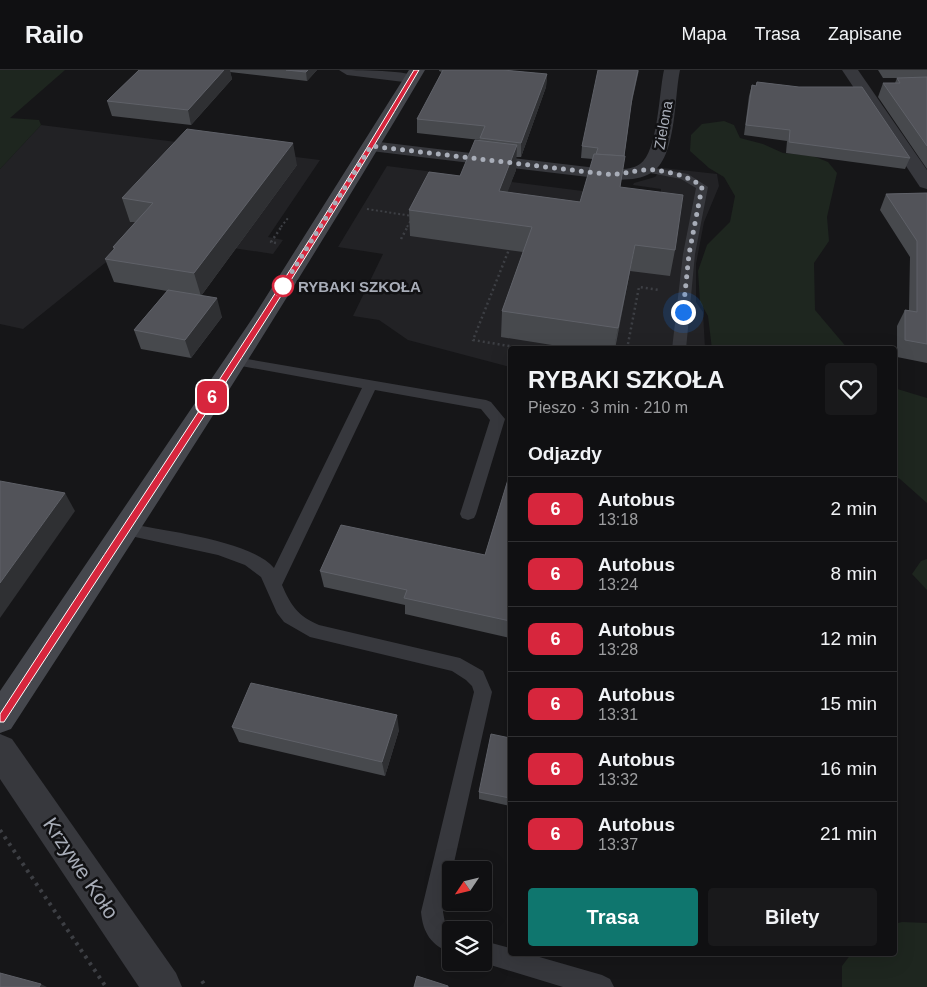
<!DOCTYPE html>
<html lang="pl">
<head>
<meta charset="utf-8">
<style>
  :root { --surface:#101012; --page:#19191b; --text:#f1f3f6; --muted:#9c9d9f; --line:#303032; --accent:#0f766e }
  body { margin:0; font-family:Arial,sans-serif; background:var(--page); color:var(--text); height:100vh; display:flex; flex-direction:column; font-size:19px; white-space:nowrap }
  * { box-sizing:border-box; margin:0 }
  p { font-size:16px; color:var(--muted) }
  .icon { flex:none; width:28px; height:28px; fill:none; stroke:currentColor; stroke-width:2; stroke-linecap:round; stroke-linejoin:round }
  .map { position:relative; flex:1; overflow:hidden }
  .drawer { position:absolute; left:508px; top:276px; width:389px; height:610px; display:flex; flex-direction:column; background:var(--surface); border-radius:5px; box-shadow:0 5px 20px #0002,0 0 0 1px var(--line) }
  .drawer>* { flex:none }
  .badge { padding:0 10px; border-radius:8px; font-size:18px; line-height:32px }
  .needle { width:32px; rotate:235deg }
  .controls { position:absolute; left:442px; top:791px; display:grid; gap:10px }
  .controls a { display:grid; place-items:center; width:50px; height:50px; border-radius:5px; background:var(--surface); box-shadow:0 5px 20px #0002,0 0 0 1px var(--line); font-size:25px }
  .you { position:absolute; width:25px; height:25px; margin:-12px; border:4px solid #fff; border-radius:50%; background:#1a73e8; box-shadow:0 0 0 8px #1a73e833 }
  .map>.badge { position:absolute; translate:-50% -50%; box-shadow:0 0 0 2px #fff }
  h2 { padding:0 20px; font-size:19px; line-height:45px }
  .round { display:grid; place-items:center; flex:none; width:52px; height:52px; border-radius:5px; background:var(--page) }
  .summary { display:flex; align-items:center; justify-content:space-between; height:85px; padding:0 20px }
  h1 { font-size:24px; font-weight:700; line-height:38px }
  .button { display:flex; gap:10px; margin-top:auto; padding:10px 20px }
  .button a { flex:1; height:58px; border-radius:5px; background:var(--accent); color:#fff; font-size:20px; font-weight:700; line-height:58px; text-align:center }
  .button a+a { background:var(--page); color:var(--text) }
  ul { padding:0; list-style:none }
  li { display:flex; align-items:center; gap:15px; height:65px; padding:0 20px; border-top:1px solid var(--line) }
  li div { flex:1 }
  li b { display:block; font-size:19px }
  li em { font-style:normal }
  li .badge { min-width:55px; font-weight:700; text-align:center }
  header { display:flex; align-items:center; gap:30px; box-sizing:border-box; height:70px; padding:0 25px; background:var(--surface); border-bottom:1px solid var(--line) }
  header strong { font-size:24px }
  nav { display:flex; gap:28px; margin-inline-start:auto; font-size:18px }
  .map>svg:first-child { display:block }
  .built { fill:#222225 }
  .green { fill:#1e261f }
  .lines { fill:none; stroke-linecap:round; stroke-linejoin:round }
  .path-far2 { stroke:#3d3f44; stroke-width:2; stroke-dasharray:2 2.5; stroke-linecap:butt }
  .path-far1 { stroke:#3d3f44; stroke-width:2.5; stroke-dasharray:2 3; stroke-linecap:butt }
  .path { stroke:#3d3f44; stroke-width:4; stroke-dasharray:3 5; stroke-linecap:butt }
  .lane { fill:#37383d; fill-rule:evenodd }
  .street { fill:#37383d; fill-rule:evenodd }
  .secondary { fill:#45474d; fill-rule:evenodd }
  .wall { fill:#47494d }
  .shaded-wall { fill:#2f3033 }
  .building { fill:#525359; stroke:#5f6168 }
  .line { fill:#d7263d; stroke:#fff }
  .walk { stroke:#a8adb8; stroke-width:5; stroke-dasharray:0 9 }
  .stop-dot { fill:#fff; stroke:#d7263d; stroke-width:2.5 }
  .labels { text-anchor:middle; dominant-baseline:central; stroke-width:5; stroke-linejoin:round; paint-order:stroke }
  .far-street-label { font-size:15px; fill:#a8adb8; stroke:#111113 }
  .far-stop-label { font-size:15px; font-weight:bold; fill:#a8adb8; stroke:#111113; text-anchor:start }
  .near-street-label { font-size:21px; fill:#a8adb8; stroke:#111113 }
</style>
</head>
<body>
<header>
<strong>Railo</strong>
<nav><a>Mapa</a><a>Trasa</a><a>Zapisane</a></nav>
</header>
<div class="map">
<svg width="927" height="917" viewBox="0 0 927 917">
  <rect width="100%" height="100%" fill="#161618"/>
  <g class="built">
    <path d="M41,55L320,90L268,167L283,170L273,184L141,164L23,259L0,254V99Z"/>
    <path d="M387,96L661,131V119L633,115L634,113L655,107L663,98L717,104L719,116L704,152L696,194V232L703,242L705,279H510V297L408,270L379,250L353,246L383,184L338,177Z"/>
  </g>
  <g class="green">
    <path d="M0,0H65L10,48L39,50L41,55L0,99Z"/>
    <path d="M724,51L734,55L740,68L763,74L783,83L813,86L828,92L837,103L827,147L829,171L814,193L815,240L848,279H712L708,246L700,232L698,201L707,175L730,152L735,126L724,107L709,98L690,81L691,65L702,54Z"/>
    <path d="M894,318L927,328V433L900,409L894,406Z"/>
    <path d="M927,489V520L912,504L921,491Z"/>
    <path d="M902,852L927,853V917H842V896L851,884H894V854Z"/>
  </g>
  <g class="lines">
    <g class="path-far2">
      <path d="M367,139L412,146"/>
      <path d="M281,157L288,148"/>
      <path d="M407,157L411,150"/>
    </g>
    <g class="path-far1">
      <path d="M401,169L408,156"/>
      <path d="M276,173L271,172L282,156"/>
      <path d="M510,177L473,270L527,279"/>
      <path d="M627,279L639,217L659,220"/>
    </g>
    <g class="path">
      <path d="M0,760L106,917"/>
      <path d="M202,911L206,917"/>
    </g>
    <g class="lane">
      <path d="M644,96L688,104L708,117L695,184L686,279H672L683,184L696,118L681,109L640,101V97Z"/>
      <path d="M235,287L486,330L491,332L505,349L476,444L474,448L468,450L462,448L460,444L490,350L481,339L375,320L282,515C291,536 298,546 319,555L460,588L483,601L492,622L443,842L445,853L451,860V883C431,875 423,863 421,842L474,622L472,616L466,610L452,601L310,567L284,552L277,543L261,507L245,495L218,485L126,465L120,463L118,459L120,455L126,453C163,461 250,470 274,498L362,318L230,294L228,291Z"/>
      <path d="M484,871L510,878V884H529L602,905L610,909L614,917H563L484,893L482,892H484Z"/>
    </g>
    <g class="street">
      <path d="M339,0C354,0 412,0 420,8L412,13L347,5Z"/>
      <path d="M664,0H680C674,27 677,88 651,103C638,111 620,110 605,109L371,81L365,80L362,76L365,72L371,71L605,99C616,99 630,101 640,94C658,82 659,22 664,0Z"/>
      <path d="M842,0H858L927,100V119L920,117Z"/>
      <path d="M0,664L12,669L176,903L182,917H139L0,709Z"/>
    </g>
    <path class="secondary" d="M409,0H425C293,223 153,441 11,659L0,663V621L254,246Z"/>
  </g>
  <g class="wall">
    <path d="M139,0H317L307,11L230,2L232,9L191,55L112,46L107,31Z"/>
    <path d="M439,0H503L547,4L546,17L521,87H516V100L507,122L580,132L593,89L581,88L582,76L639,0L631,36L620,117L675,180L670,206L630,201L615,279H577L501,267L502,241L523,182L410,166L409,140L460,106L480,71V70L417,63V49L442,2L439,1Z"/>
    <path d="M878,0H927V99L878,27L883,13H895L897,8H911H883Z"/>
    <path d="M757,12L910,88L905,99L786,83L787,71L744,65L749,26L752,15L756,16Z"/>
    <path d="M297,95L201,226L222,247L191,288L141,279L134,260L167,221L114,212L105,189L114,180L113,177L135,152H130L122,128Z"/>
    <path d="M927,123V293L897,287V256L905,240H909L910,187L880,140L886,124Z"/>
    <path d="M510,403V568L405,544V535L324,517L320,501L485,485Z"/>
    <path d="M232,657L399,660L385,706L239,672Z"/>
    <path d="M510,668V736L479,729V722Z"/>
  </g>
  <g class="shaded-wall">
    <path d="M224,0H230L232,9L191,55L188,40Z"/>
    <path d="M308,0H317L307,11L306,2Z"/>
    <path d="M547,4L546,17L521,87V73Z"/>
    <path d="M293,73L297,95L201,226L194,203Z"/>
    <path d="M517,75L516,100L498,147L499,121Z"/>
    <path d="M635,175L630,201L614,279L618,258Z"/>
    <path d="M217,228L222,247L191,288L185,270Z"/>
    <path d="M65,423L75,441L0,548V513Z"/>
    <path d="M397,645L399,660L385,706L382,692Z"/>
    <path d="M41,914L47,917H39Z"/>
  </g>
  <g class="building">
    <path d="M139,0H224L188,40L107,31Z"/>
    <path d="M286,0H308L306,2Z"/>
    <path d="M443,0H503L547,4L521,73L480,68L485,56L417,49Z"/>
    <path d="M598,0H638L632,28L624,86L596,84L598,78L582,76Z"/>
    <path d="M927,7V76L883,13H900L897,8Z"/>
    <path d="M757,12L799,17H862L910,88L789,72L790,60L746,55L752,15L756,16Z"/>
    <path d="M187,59L293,73L194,203L105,189L115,178L113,177L153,133L122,128Z"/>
    <path d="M475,70L517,75L499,121L580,132L594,84L625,86L620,117L683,125L675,180L635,175L618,258L502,241L532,157L409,140L429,102L460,106Z"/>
    <path d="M927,123V274L905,270V240L917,242V171L886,124Z"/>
    <path d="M168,220L217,228L185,270L134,260Z"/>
    <path d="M510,403V551L404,528L407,520L320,501L341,455L485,485Z"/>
    <path d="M0,411L65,423L0,513Z"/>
    <path d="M251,613L397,645L382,692L232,657Z"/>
    <path d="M491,664L510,668V728L479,722Z"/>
    <path d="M0,903L41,914L39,917H0Z"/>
    <path d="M417,906L448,916V917H414Z"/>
  </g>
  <path class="line" d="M414,0H419C289,222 145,436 4,652H0V644C138,431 283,220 414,0Z"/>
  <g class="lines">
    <path class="walk" d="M283,216L278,224L371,76L605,104C621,105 628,102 643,100C658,98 692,106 702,117L689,184L683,242"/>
  </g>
  <circle class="stop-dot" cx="283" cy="216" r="10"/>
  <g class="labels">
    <g class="far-street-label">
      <text transform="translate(663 55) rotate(-80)">Zielona</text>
    </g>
    <g class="far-stop-label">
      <text x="298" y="216">RYBAKI SZKOŁA</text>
    </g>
    <g class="near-street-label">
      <text transform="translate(81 798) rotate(56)">Krzywe Koło</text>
    </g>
  </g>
</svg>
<div class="controls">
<a><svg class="needle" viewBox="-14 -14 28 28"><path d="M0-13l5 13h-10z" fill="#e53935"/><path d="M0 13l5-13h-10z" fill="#9c9d9f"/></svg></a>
<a><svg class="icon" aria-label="layers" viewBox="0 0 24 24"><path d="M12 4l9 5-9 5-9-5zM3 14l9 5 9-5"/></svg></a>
</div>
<div class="you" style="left:683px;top:242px"></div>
<b class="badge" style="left:212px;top:327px;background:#d7263d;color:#fff">6</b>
<section class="drawer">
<div class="summary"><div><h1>RYBAKI SZKOŁA</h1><p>Pieszo · 3 min · 210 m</p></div><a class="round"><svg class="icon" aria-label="heart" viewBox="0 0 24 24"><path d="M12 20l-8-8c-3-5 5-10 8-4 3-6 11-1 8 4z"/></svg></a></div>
<h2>Odjazdy</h2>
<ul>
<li><span class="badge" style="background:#d7263d;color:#fff">6</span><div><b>Autobus</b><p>13:18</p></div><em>2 min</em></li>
<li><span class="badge" style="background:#d7263d;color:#fff">6</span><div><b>Autobus</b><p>13:24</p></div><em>8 min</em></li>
<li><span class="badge" style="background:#d7263d;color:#fff">6</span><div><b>Autobus</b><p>13:28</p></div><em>12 min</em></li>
<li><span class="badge" style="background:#d7263d;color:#fff">6</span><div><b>Autobus</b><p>13:31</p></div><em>15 min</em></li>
<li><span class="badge" style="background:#d7263d;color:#fff">6</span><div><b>Autobus</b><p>13:32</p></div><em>16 min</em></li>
<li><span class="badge" style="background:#d7263d;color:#fff">6</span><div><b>Autobus</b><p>13:37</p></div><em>21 min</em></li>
</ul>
<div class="button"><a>Trasa</a><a>Bilety</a></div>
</section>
</div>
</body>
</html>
